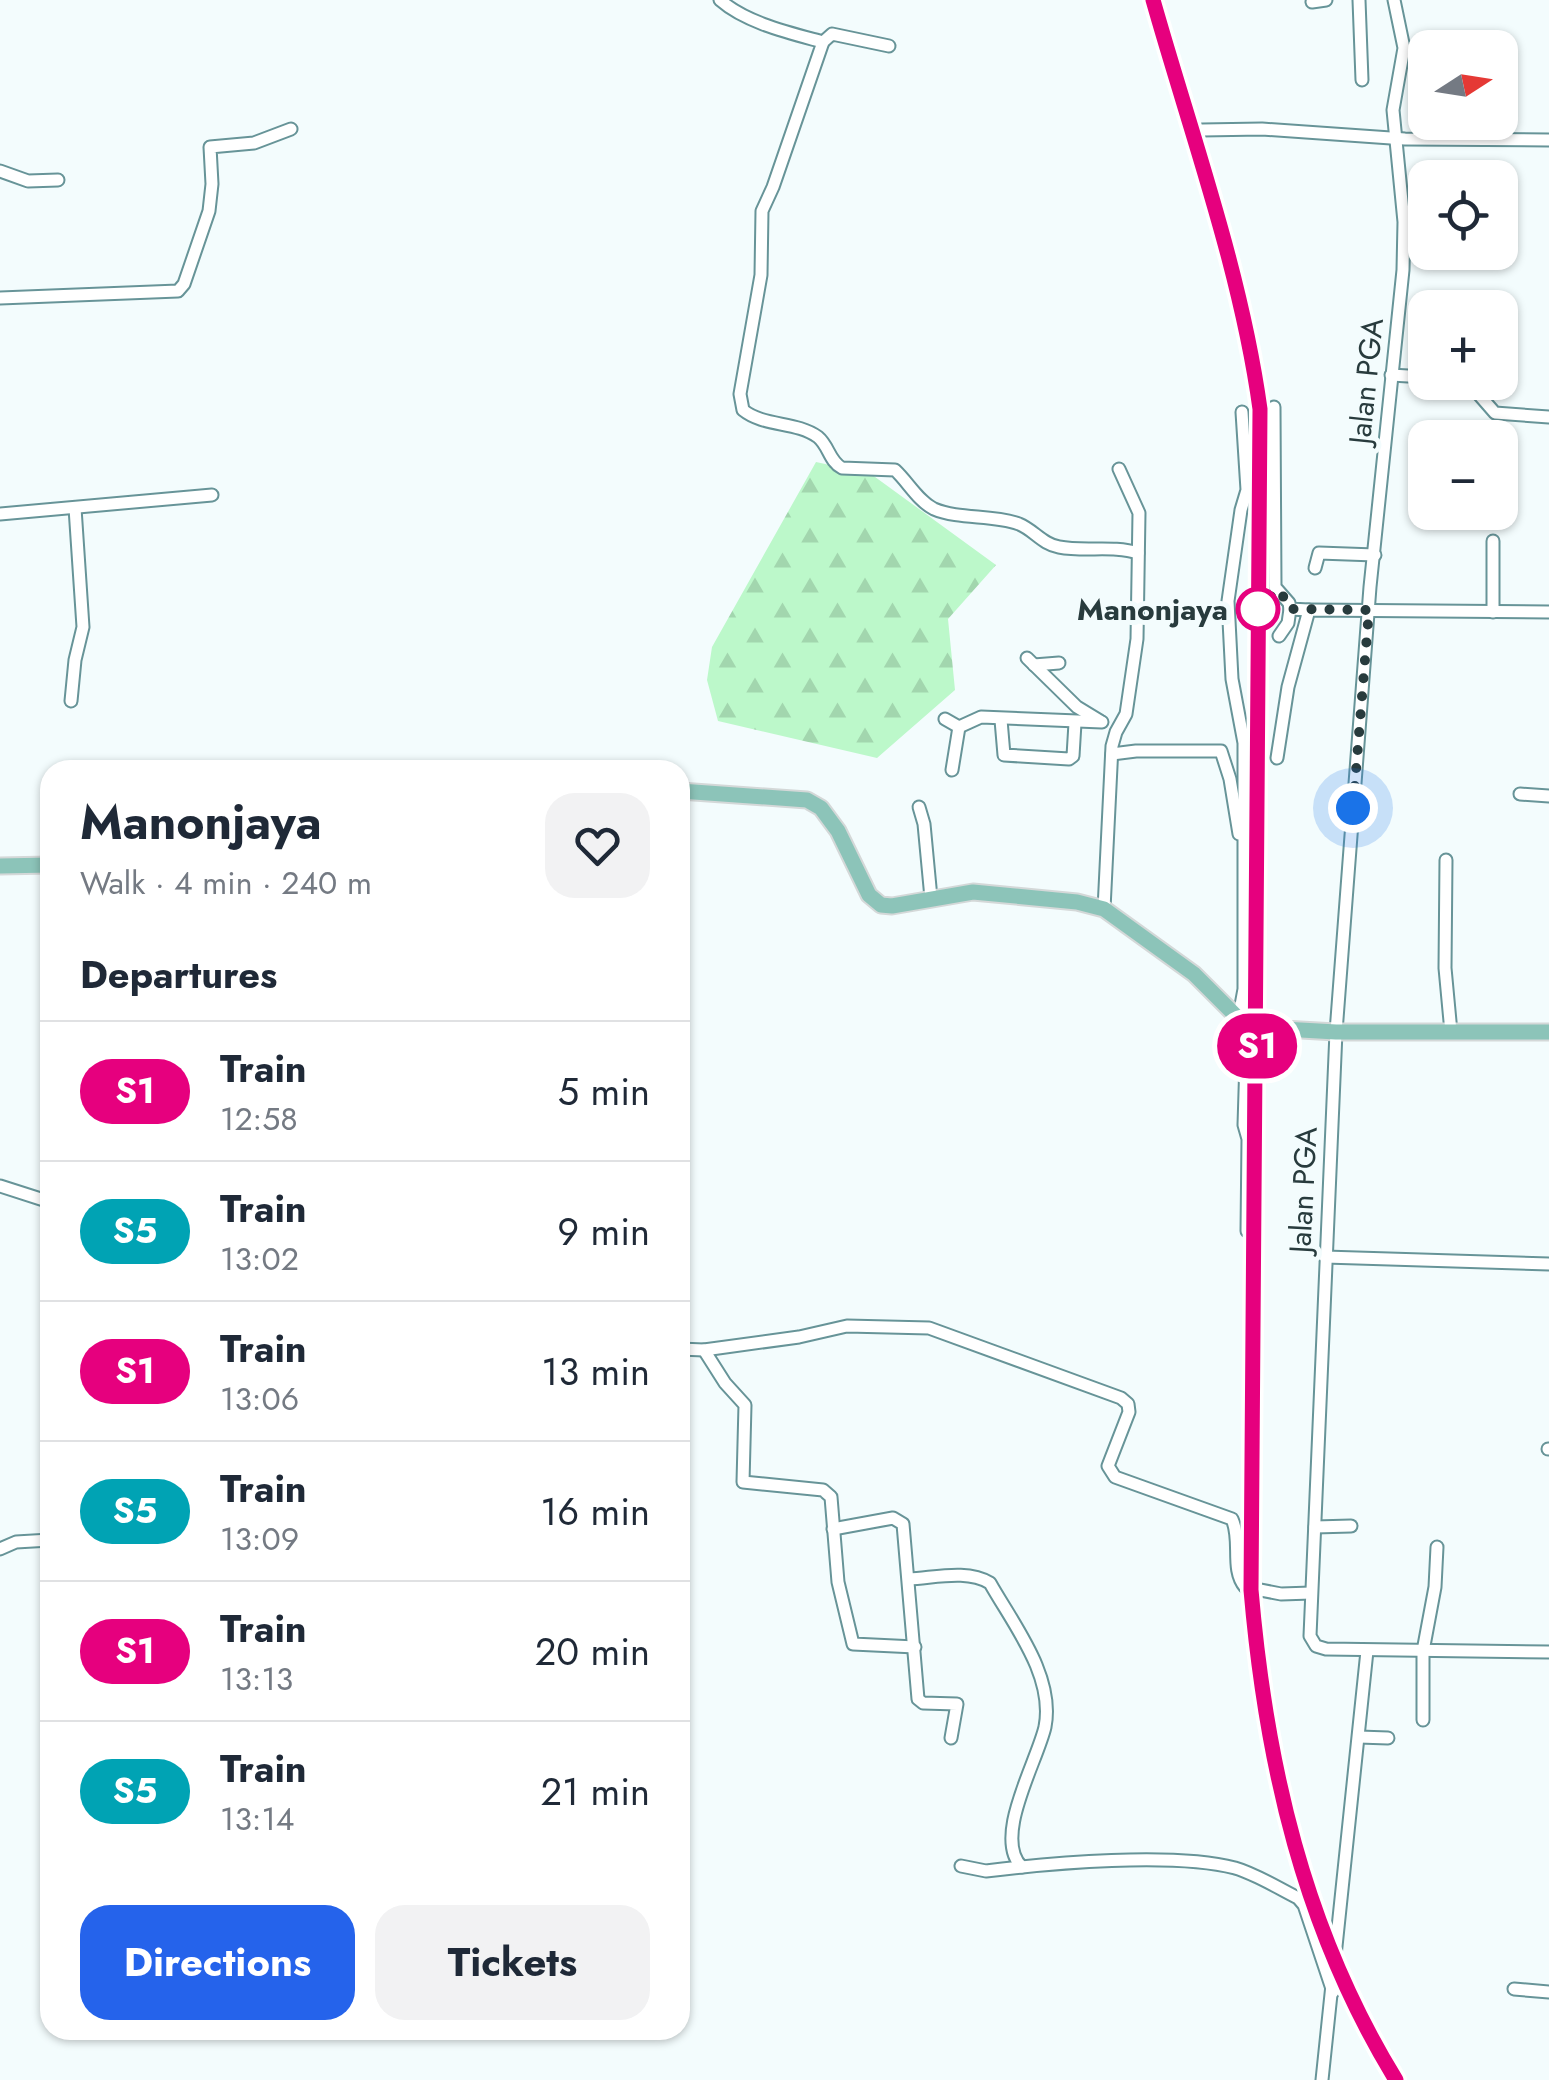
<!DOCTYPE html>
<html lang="en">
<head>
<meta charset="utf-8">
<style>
  :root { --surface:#fff; --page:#f2f2f3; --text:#1f2937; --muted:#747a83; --line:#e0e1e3; --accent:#2563eb }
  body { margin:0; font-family:Jost,sans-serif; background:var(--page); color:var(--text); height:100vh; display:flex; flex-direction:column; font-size:38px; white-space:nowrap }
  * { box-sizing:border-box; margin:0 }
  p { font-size:32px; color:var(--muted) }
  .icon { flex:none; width:55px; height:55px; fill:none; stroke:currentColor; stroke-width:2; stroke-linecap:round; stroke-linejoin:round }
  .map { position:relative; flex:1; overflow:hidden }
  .panel { position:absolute; left:40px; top:760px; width:650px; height:1280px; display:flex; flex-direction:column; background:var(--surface); border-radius:30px; box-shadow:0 2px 8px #0004 }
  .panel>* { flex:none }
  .badge { padding:0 20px; border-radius:32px; font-size:35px; line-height:65px }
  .needle { width:65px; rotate:78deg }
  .buttons { position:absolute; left:1408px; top:30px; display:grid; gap:20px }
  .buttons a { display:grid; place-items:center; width:110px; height:110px; border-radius:20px; background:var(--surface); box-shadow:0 2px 8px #0004; font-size:50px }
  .you { position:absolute; width:50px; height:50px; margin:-25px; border:8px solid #fff; border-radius:50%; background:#1a73e8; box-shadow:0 0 0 15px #1a73e833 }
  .map>.badge { position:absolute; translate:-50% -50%; box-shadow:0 0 0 5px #fff }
  h2 { padding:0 40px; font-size:38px; line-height:90px }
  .round { display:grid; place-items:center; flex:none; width:105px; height:105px; border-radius:30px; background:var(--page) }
  .headline { display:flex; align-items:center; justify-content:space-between; height:170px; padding:0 40px }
  h1 { font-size:48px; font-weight:700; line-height:75px }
  .cta { display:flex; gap:20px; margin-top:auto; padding:20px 40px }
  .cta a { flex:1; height:115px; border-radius:30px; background:var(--accent); color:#fff; font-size:40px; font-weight:700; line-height:115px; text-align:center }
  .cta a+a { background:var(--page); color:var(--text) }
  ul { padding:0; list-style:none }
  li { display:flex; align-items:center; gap:30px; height:140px; padding:0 40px; border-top:2px solid var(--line) }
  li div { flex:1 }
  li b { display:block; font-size:38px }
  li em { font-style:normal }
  li .badge { min-width:110px; font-weight:700; text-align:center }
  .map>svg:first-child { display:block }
  .forest { fill:url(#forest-firs) }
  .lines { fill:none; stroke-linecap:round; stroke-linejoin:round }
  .minor-casing { stroke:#679498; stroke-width:15 }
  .major-casing { stroke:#d4d8d8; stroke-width:19 }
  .minor { stroke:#fff; stroke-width:11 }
  .major { stroke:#8cc4b9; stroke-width:15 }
  .rail { stroke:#758486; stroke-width:2.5; stroke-dasharray:12 12; stroke-linecap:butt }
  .line-casing { stroke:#fff; stroke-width:22 }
  .line { stroke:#e6007e; stroke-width:15 }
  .walk { stroke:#283b3d; stroke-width:10; stroke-dasharray:0 18 }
  .stop-dot { fill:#fff; stroke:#e6007e; stroke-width:5 }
  .labels { text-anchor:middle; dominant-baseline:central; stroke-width:10; stroke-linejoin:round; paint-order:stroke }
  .street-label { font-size:30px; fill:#283b3d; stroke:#f3fcfd }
  .stop-label { font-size:30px; font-weight:bold; fill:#283b3d; stroke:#f3fcfd; text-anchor:end }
</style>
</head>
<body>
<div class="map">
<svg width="1549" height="2080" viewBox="0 0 1549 2080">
  <defs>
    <pattern id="forest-firs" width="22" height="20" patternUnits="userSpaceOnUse" patternTransform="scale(2.5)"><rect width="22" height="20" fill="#bcf8ca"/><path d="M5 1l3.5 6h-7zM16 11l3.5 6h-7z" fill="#a2d6ae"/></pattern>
  </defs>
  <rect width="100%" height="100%" fill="#f3fcfd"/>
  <path class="forest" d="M816,462L871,474L996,565L948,619L955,690L877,758L718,721L707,680L712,647Z"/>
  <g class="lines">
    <g class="minor-casing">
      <g id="minor">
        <path d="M720,0C746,23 790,33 823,42L773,187L762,211L761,275L740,394L743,410C764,427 796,421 818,437C829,446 829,461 842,468L895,470C908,482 918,501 934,509C960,520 992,514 1019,524C1034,530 1042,544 1059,547C1085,552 1113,545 1138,553"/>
        <path d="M1359,0L1362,80"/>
        <path d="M1394,0L1404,48L1393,110L1404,222L1403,270L1370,587L1336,1032L1310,1636L1316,1646L1326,1649L1549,1652"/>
        <path d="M1312,2L1326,0"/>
        <path d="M823,42L832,34L889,46"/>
        <path d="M1202,130L1262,129L1405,139L1549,140"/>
        <path d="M0,171L28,181L58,180"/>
        <path d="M0,298L178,291L184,284L209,211L212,184L210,147L254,143L291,129"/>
        <path d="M1391,375L1425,377"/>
        <path d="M1468,382L1495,413L1549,417"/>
        <path d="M1274,407L1275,587L1289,603L1290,609L1309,610"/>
        <path d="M0,514L212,495"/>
        <path d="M1315,568L1319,553L1375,555"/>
        <path d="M1493,612V541"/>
        <path d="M1279,636L1288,623L1290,609"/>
        <path d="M1027,658L1077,707L1100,721"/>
        <path d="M1034,665L1059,663"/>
        <path d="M71,701L75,660L83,627L75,508"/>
        <path d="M945,719L959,727L981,717L1102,722"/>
        <path d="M1001,720L1004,755L1069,759L1073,756L1075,723"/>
        <path d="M1112,754L1136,751H1221L1230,779L1239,834"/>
        <path d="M1277,758L1288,687L1309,610L1549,612"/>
        <path d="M952,770L959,727"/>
        <path d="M1520,794L1549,796"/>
        <path d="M919,807L924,824L931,898"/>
        <path d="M1446,860L1445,968L1451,1032"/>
        <path d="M1104,909L1112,746L1116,732L1126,714L1137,639L1139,513L1119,469"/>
        <path d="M1239,1016L1244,989V743L1232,679L1228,601L1241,510L1247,490L1242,412"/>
        <path d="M1247,1027L1244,1125L1248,1139L1247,1231"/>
        <path d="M0,1186L50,1202"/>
        <path d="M1325,1257L1549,1264"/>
        <path d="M680,1349L704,1350L799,1337L847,1326L929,1328L1121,1398L1128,1404L1129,1412L1108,1466L1115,1477L1232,1519C1242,1541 1230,1569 1245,1587L1281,1594L1311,1593"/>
        <path d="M704,1350L725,1383L745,1405L743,1482L823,1490L831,1497L838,1582L853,1644L915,1647"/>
        <path d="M1548,1449H1549"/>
        <path d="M1315,1527L1351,1526"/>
        <path d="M833,1529L893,1518L903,1524L918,1699L923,1703L957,1704L951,1738"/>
        <path d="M0,1549L16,1542L50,1540"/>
        <path d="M909,1579C934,1578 967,1569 990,1583C1013,1624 1055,1676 1045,1727C1037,1762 992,1838 1022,1867"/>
        <path d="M1423,1720V1651L1435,1587L1437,1547"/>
        <path d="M1359,1737L1388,1738"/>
        <path d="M961,1866L986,1871C1052,1863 1172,1852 1235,1868C1256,1874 1278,1888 1298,1898L1304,1905L1333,1992"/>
        <path d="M1514,1989L1549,1992"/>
        <path d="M1322,2080L1367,1651"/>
      </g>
    </g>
    <g class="major-casing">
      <g id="major">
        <path d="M680,791L807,800L821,808L838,831L869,895L881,905L892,906L973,892L1077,902L1104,909L1194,974L1247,1027L1336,1032H1549"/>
        <path d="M0,866L50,865"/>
      </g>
    </g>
    <use href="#minor" class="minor"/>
    <use href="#major" class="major"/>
    <path class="rail" d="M1153,0L1236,289L1253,357L1259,409L1251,1590C1266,1762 1304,1931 1396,2080"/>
  </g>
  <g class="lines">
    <g class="line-casing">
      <path id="line" d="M1153,0C1191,134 1241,271 1260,409L1251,1590C1266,1764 1304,1930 1396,2080"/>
    </g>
    <use href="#line" class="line"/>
    <path class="walk" d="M1258,609L1278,590L1289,604L1290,609L1369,610L1353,808"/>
  </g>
  <circle class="stop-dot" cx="1258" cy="609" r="20"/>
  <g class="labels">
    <g class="street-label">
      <text transform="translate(1366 381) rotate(-84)">Jalan PGA</text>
      <text transform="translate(1303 1190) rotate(-87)">Jalan PGA</text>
    </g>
    <g class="stop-label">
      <text x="1228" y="609">Manonjaya</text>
    </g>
  </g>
</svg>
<div class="buttons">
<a><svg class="needle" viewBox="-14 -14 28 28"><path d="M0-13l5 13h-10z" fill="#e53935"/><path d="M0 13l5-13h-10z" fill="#747a83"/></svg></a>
<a><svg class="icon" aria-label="locate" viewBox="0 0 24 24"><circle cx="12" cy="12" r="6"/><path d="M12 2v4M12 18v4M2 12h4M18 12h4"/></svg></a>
<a>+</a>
<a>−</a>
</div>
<div class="you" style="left:1353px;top:808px"></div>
<b class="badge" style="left:1257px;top:1046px;background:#e6007e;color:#fff">S1</b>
<section class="panel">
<div class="headline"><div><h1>Manonjaya</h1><p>Walk · 4 min · 240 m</p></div><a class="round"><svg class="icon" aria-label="heart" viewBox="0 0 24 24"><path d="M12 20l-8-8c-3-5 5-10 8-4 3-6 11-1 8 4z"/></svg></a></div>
<h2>Departures</h2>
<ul>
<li><span class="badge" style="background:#e6007e;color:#fff">S1</span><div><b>Train</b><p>12:58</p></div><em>5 min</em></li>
<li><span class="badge" style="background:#00a3b4;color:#fff">S5</span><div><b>Train</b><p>13:02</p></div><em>9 min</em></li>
<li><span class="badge" style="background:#e6007e;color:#fff">S1</span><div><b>Train</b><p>13:06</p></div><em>13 min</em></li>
<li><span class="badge" style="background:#00a3b4;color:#fff">S5</span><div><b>Train</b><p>13:09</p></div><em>16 min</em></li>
<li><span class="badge" style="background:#e6007e;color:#fff">S1</span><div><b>Train</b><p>13:13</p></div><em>20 min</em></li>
<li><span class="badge" style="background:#00a3b4;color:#fff">S5</span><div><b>Train</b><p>13:14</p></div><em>21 min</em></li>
</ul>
<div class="cta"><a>Directions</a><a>Tickets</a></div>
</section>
</div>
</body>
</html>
